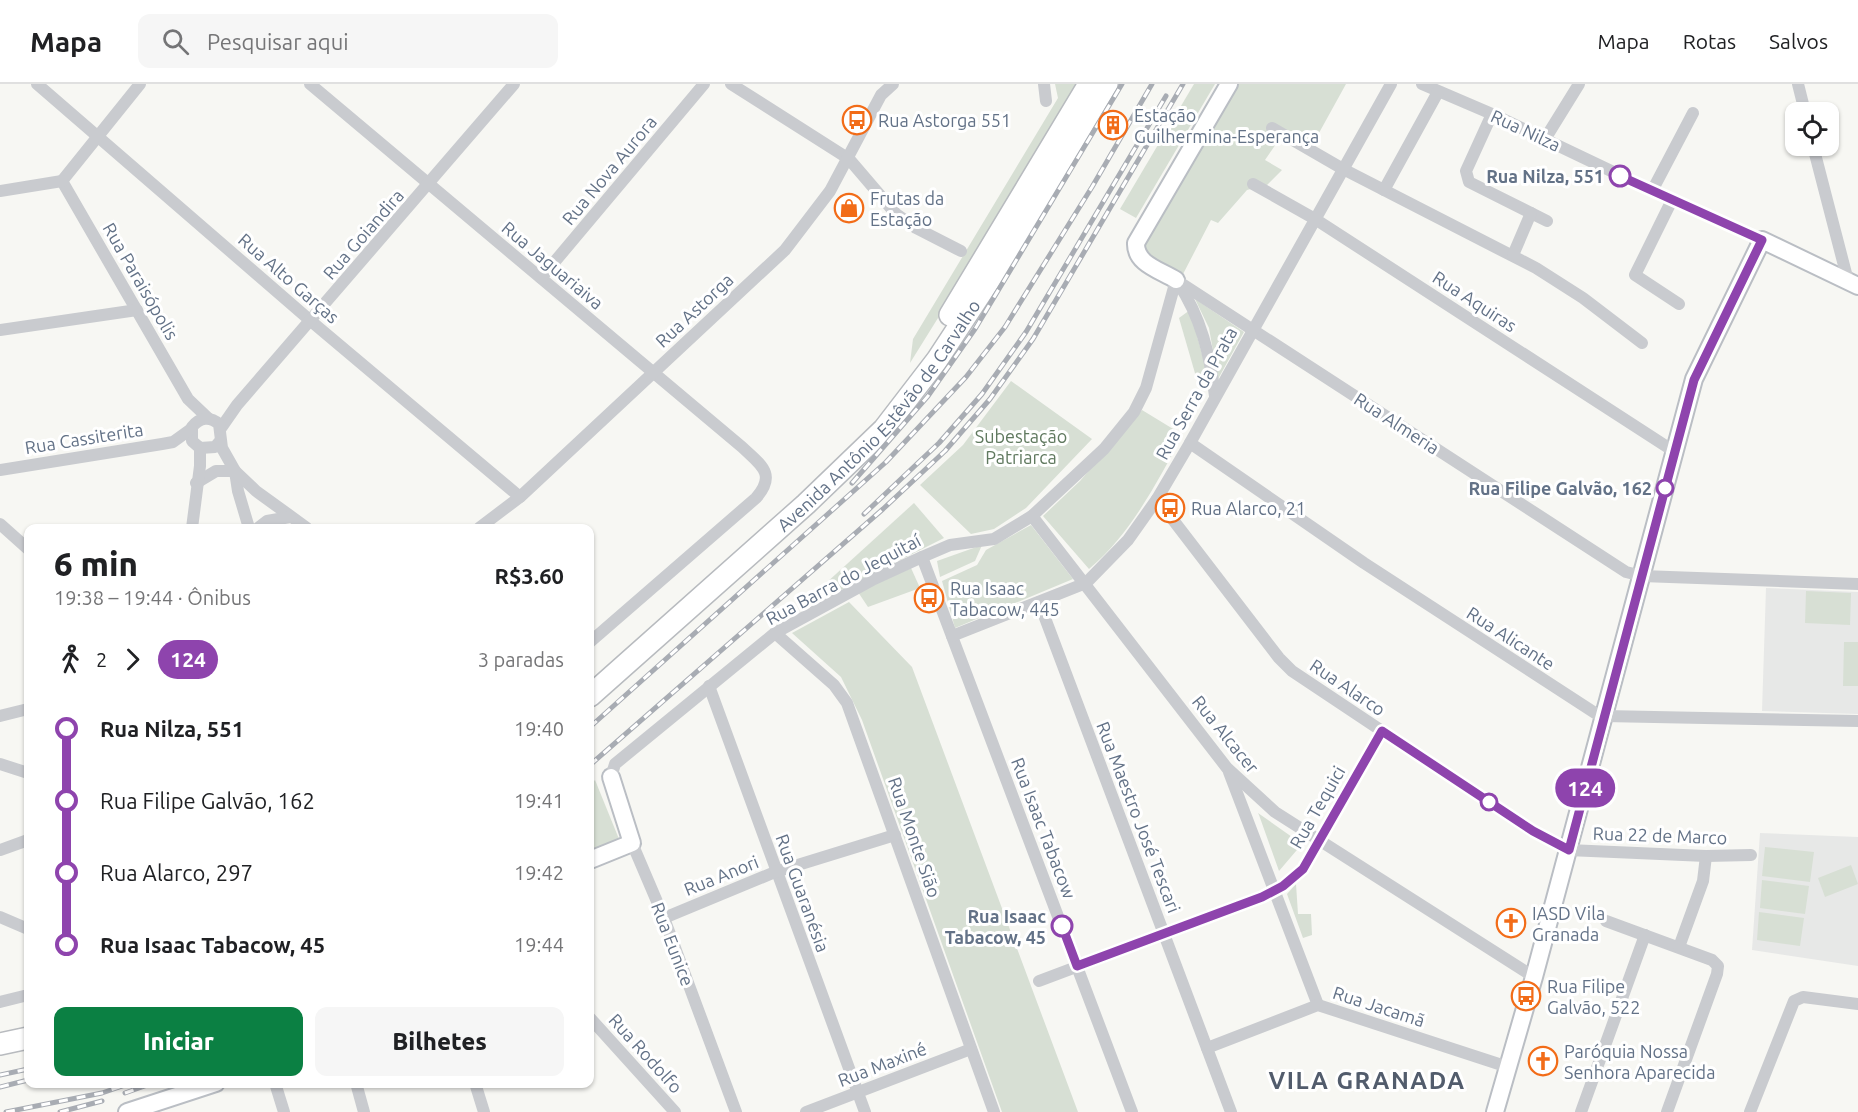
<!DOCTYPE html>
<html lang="pt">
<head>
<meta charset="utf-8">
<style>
  :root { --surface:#fff; --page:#f6f6f6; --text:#202124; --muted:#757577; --line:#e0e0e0; --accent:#0b8043 }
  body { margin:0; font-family:Ubuntu,sans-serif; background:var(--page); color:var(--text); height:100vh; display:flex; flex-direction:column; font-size:22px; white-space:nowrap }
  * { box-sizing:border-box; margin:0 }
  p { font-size:20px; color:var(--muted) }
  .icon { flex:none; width:33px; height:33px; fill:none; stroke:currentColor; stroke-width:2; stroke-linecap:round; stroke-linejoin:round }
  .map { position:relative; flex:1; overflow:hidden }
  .side { position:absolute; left:24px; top:440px; width:570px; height:564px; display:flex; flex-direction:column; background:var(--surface); border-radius:12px; box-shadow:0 2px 4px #0004 }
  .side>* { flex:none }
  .badge { padding:0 12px; border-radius:20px; font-size:21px; line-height:39px }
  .tools { position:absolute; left:1785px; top:18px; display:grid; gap:12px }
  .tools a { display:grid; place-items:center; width:54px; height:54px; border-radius:12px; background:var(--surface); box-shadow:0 2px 4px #0004; font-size:30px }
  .map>.badge { position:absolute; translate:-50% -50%; box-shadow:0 0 0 3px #fff }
  .legs { display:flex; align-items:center; gap:9px; height:66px; padding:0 30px; font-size:20px }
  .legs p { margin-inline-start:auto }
  .overview { display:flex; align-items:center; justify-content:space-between; height:102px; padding:0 30px }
  h1 { font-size:33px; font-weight:800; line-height:45px }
  .button { display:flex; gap:12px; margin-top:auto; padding:12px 30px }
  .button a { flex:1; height:69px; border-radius:12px; background:var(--accent); color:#fff; font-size:24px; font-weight:800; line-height:69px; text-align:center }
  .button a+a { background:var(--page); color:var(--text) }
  ul { padding:0 30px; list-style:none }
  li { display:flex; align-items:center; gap:21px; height:72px; font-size:22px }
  li i { display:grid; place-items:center; width:9px; height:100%; margin:0 8px; background:currentColor }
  li i::after { content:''; width:15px; height:15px; margin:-8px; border:4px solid; border-radius:50%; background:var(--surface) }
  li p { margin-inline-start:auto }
  li:first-child i { background:linear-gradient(#0000 50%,currentColor 0) }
  li:last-child i { background:linear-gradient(currentColor 50%,#0000 0) }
  header { display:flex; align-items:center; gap:36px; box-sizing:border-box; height:84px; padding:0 30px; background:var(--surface); border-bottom:2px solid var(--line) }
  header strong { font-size:28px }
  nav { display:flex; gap:33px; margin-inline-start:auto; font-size:21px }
  .search { width:420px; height:54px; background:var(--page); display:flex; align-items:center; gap:15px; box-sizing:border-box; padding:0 21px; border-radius:12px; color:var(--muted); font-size:22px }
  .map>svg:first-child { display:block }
  .built { fill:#e7e8e7 }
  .green { fill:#d7dfd4 }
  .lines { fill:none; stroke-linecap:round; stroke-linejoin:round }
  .secondary-casing { stroke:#babec4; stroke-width:20 }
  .highway-casing { stroke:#b8bbbf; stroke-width:24 }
  .street { stroke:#c9cbcf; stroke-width:12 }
  .secondary { stroke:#fff; stroke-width:16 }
  .highway { stroke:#fff; stroke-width:21 }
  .rail-casing { stroke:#a8acb3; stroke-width:5 }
  .rail { stroke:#fff; stroke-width:3; stroke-dasharray:9; stroke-linecap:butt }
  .line-1-casing { stroke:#fff; stroke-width:14 }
  .line-1 { stroke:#8e44ad; stroke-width:9 }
  .stop-1-dot { fill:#fff; stroke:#8e44ad; stroke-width:3 }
  .labels { text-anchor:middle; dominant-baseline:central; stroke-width:6; stroke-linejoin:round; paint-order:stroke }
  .poi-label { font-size:18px; fill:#637287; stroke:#fff; text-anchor:start }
  .street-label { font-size:18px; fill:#637287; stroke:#fff }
  .stop-label { font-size:18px; font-weight:bold; fill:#637287; stroke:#fff; text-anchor:end }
  .park-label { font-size:18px; fill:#60795f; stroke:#fff }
  .district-label { font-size:24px; font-weight:bold; letter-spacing:1.5px; fill:#525c6c; stroke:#fff }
</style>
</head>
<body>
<header>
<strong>Mapa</strong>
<div class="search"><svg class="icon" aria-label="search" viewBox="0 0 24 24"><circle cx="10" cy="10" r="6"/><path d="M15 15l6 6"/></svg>Pesquisar aqui</div>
<nav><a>Mapa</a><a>Rotas</a><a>Salvos</a></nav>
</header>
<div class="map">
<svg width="1858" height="1028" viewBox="0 0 1858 1028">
  <rect width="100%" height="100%" fill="#f7f7f3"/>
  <g class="built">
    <path d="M1766,504L1858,508V630L1762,627Z"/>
    <path d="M1760,749L1858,753V882L1752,866Z"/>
  </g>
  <g class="green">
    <path d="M1055,0H1080L1065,30L910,279L913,255L1058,14Z"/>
    <path d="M1194,0H1215L1136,134L1120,125Z"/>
    <path d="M1232,0H1346L1314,58L1278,57L1265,76L1282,86L1267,101L1247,106L1218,139L1211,136L1181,194L1141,172V153L1166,124L1178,104Z"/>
    <path d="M1195,215L1244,248L1218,295L1209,244Z"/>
    <path d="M1190,226L1208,292L1199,303L1179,234Z"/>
    <path d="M1011,297L1092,355L1026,424L994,445L971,450L920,401L963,361Z"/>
    <path d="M1142,326L1183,351C1156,399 1132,449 1089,485L1043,432L1080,397Z"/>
    <path d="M914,419L944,454L829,512L825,500Z"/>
    <path d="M1031,441L1073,495L955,544L942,497L977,481L986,466Z"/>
    <path d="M982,461L975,477L940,493L937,477Z"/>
    <path d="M911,484L920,504L868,523L858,508Z"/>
    <path d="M1806,507L1851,509L1850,541L1805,539Z"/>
    <path d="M849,518L912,583L1078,1028H1002L862,636L841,593L792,549Z"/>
    <path d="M1844,558H1858V602H1843Z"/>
    <path d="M595,696L619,755L590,766V701Z"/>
    <path d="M1258,729L1302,760L1279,787L1259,731Z"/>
    <path d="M1765,763L1814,768L1810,798L1762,792Z"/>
    <path d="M1851,781L1858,800L1825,813L1818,794Z"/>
    <path d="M1762,796L1809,802L1805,830L1760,824Z"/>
    <path d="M1296,800L1298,830H1311L1312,851L1303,854L1287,810Z"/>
    <path d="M1759,828L1804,834L1800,862L1757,856Z"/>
  </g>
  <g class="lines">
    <g class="secondary-casing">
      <g id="secondary">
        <path d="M1176,196C1160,186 1135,180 1136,159L1229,0"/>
        <path d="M590,776L632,759L611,693"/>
        <path d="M127,1028L216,999"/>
        <path d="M1495,1028L1534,893L1694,295L1762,156L1858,202"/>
      </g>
    </g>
    <g class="highway-casing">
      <g id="highway">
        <path d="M950,231L1089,0"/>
        <path id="s1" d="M590,612L806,420L884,345L937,276L1000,180L1107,0"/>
        <path d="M0,960L28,954"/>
      </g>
    </g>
    <g class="street">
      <path d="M37,0L312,238L520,413"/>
      <path d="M310,0L742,363C761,381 777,390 756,414L590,558"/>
      <path d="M731,0L849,75L896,130L916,144L961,167"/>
      <path d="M1044,0L1046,17"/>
      <path d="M1422,0L1492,30L1672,116L1762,156"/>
      <path d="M1798,0L1805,28"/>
      <path d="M1492,30L1466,87L1469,98L1547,137"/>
      <path d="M1272,44L1343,85L1536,184L1583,214L1642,259"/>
      <path d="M1545,55L1579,0"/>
      <path d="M1813,62L1848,197"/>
      <path d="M62,97L188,315L208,334"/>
      <path d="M62,97L140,0"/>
      <path d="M1253,100L1315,135L1675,368"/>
      <path d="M1384,106L1438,8"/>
      <path d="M0,107L62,97"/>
      <path d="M1652,107L1693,29"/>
      <path d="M1672,116L1635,191L1679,220"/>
      <path d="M1513,171L1531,129"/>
      <path d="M541,194L704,0"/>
      <path d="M1176,196L1626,488L1642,492L1858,500"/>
      <path d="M1178,199C1201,233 1210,271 1215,312"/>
      <path d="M0,246L137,226"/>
      <path d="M221,344L237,321L514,0"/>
      <path d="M220,357L215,363L200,364L192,357V343C200,333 210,332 219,340L222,364L235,387L238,407L249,444"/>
      <path d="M1190,359L1364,479L1595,629L1604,632L1858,637"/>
      <path d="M0,386L162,360L173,358L191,345"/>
      <path d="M196,399L216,387H235L256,407L307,444"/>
      <path d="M1157,415L1279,574L1292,587L1532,747L1568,766L1706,772L1751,771"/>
      <path d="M1032,432L1227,684L1275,728L1534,893"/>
      <path d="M0,440L28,465"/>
      <path d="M192,444L200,382V364"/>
      <path d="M258,444L267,437L290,433"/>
      <path d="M479,444L520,413L785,166L830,107L881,11L893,0"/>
      <path d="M922,473L1132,1028"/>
      <path d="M1039,518L1231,1028"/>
      <path d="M775,549L834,601L847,619L994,1028"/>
      <path d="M952,552L1086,499L1128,456L1157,415L1190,359L1391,0"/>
      <path d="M709,602L865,1028"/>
      <path d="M0,632L28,625"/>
      <path d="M0,680L28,689"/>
      <path d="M1229,688L1318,921"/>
      <path d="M611,693L615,680L775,549L874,495L922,473L950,461L994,455L1032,432L1104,365L1134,328L1146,304L1176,196"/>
      <path d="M632,759L664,834L736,1028"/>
      <path d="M0,766L28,756"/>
      <path d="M0,833L28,845"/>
      <path d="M664,834L775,788L895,751"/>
      <path d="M1606,837L1712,876L1718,882L1717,890L1667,1028"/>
      <path d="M1679,863L1703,797L1706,772"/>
      <path d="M1039,897L1262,813L1283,802L1303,785L1382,647"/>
      <path d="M0,918L28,911"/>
      <path d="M590,934L675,1028"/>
      <path d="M1207,964L1318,921L1508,983"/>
      <path d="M275,999L284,1028"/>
      <path d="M356,999L364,1028"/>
      <path d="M475,999L484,1028"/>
      <path d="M806,1028L971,965"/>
      <path d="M1581,1028L1645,851"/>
      <path d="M1750,1028L1794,917L1803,913L1858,920"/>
    </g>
    <use href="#secondary" class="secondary"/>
    <use href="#highway" class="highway"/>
    <g class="rail-casing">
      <g id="rail">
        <path d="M852,399L928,312L975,245L1122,0"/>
        <path d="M864,430L939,359L982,310L1026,248L1166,12"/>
        <path d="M590,643L886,378L966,293L1005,243L1092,103L1152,0"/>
        <path d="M590,681L883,425L945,367L990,315L1033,255L1183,0"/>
        <path d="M0,991L28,985"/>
        <path d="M0,1003L28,996"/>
        <path d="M125,1009L153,999"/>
        <path d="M6,1028L102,1009L131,999"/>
        <path d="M60,1028L102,1017"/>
      </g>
    </g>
    <use href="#rail" class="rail"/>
  </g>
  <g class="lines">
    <g class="line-1-casing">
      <path id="line-1" d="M1062,842L1077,882L1262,813L1283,802L1303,785L1382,647L1533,747L1569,766L1694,296L1762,156L1620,92"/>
    </g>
    <use href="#line-1" class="line-1"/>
  </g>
  <defs>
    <g id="bus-ring" transform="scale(1.5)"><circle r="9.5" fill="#fff" stroke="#f26c18" stroke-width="1.5"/><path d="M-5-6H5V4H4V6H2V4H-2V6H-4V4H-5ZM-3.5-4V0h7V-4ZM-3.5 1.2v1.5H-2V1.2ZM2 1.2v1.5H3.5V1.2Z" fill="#f26c18"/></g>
    <g id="building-ring" transform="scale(1.5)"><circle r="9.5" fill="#fff" stroke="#f26c18" stroke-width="1.5"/><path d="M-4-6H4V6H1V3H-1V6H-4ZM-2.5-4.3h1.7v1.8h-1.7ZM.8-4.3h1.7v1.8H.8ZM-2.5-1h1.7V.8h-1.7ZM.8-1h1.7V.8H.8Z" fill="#f26c18"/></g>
    <g id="shop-ring" transform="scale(1.5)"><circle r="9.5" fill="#fff" stroke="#f26c18" stroke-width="1.5"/><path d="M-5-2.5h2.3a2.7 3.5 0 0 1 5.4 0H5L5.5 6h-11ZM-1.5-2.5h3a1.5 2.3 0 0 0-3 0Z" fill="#f26c18"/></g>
    <g id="church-ring" transform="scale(1.5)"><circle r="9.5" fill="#fff" stroke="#f26c18" stroke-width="1.5"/><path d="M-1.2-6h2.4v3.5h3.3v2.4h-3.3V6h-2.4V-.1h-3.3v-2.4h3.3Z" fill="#f26c18"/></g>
  </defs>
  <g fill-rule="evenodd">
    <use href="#bus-ring" x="857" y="36"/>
    <use href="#building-ring" x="1113" y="41"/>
    <use href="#shop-ring" x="849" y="124"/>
    <use href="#bus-ring" x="1170" y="424"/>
    <use href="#bus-ring" x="929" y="514"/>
    <use href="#church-ring" x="1511" y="839"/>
    <use href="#bus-ring" x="1526" y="912"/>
    <use href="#church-ring" x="1543" y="977"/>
  </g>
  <g class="stop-1-dot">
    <circle cx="1620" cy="92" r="10"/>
    <circle cx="1665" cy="404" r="8"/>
    <circle cx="1489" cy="718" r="8"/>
    <circle cx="1062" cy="842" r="10"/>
  </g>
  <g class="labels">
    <g class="poi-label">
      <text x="1134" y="31">Estação<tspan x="1134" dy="21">Guilhermina-Esperança</tspan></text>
      <text x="878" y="36">Rua Astorga 551</text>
      <text x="870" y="114">Frutas da<tspan x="870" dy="21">Estação</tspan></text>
      <text x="1191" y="424">Rua Alarco, 21</text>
      <text x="950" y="504">Rua Isaac<tspan x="950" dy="21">Tabacow, 445</tspan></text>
      <text x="1532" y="829">IASD Vila<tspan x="1532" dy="21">Granada</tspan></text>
      <text x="1547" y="902">Rua Filipe<tspan x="1547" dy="21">Galvão, 522</tspan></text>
      <text x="1564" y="967">Paróquia Nossa<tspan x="1564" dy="21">Senhora Aparecida</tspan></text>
    </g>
    <g class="street-label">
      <text transform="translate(1526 46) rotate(25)">Rua Nilza</text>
      <text transform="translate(609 86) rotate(-50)">Rua Nova Aurora</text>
      <text transform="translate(363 150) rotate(-49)">Rua Goiandira</text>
      <text transform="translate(553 181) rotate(40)">Rua Jaguariaiva</text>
      <text transform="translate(289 194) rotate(41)">Rua Alto Garças</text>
      <text transform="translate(141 197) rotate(60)">Rua Paraisópolis</text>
      <text transform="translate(1475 217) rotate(33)">Rua Aquiras</text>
      <text transform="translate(694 226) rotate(-43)">Rua Astorga</text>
      <text transform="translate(1196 309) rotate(-61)">Rua Serra da Prata</text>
      <text stroke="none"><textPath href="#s1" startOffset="404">Avenida Antônio Estêvão de Carvalho</textPath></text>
      <text transform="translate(1397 339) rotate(33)">Rua Almeria</text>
      <text transform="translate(84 354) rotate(-9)">Rua Cassiterita</text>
      <text transform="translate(843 495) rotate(-28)">Rua Barra do Jequitaí</text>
      <text transform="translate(1511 554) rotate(33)">Rua Alicante</text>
      <text transform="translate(1348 603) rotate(34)">Rua Alarco</text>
      <text transform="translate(1226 650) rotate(51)">Rua Alcacer</text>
      <text transform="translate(1317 723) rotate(-60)">Rua Tequici</text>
      <text transform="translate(1139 733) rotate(69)">Rua Maestro José Tescari</text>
      <text transform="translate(1044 744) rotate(69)">Rua Isaac Tabacow</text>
      <text transform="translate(1660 751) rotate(2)">Rua 22 de Marco</text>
      <text transform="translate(915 753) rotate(71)">Rua Monte Sião</text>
      <text transform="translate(721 791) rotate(-22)">Rua Anori</text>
      <text transform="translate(803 809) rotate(70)">Rua Guaranésia</text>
      <text transform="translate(673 860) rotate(69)">Rua Eunice</text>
      <text transform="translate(1379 922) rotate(18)">Rua Jacamã</text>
      <text transform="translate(646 969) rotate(48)">Rua Rodolfo</text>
      <text transform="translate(882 980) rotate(-21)">Rua Maxiné</text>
    </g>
    <g class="stop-label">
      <text x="1604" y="92">Rua Nilza, 551</text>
      <text x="1652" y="404">Rua Filipe Galvão, 162</text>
      <text x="1046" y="832">Rua Isaac<tspan x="1046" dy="21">Tabacow, 45</tspan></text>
    </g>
    <g class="park-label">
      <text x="1021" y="352">Subestação<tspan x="1021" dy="21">Patriarca</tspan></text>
    </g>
    <g class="district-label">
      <text x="1367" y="996">VILA GRANADA</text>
    </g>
  </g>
</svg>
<div class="tools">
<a><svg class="icon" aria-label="locate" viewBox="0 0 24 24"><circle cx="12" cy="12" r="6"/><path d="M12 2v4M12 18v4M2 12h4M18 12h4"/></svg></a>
</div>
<b class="badge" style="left:1585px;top:704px;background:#8e44ad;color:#fff">124</b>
<section class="side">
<div class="overview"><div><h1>6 min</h1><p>19:38 – 19:44 · Ônibus</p></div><b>R$3.60</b></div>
<div class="legs"><svg class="icon" aria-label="walk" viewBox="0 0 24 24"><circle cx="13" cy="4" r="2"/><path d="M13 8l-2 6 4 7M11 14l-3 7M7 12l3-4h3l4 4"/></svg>2<svg class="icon" aria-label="forward" viewBox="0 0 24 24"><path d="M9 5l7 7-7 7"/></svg><b class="badge" style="background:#8e44ad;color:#fff">124</b><p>3 paradas</p></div>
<ul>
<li><i style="color:#8e44ad"></i><b>Rua Nilza, 551</b><p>19:40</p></li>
<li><i style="color:#8e44ad"></i><span>Rua Filipe Galvão, 162</span><p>19:41</p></li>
<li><i style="color:#8e44ad"></i><span>Rua Alarco, 297</span><p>19:42</p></li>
<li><i style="color:#8e44ad"></i><b>Rua Isaac Tabacow, 45</b><p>19:44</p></li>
</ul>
<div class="button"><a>Iniciar</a><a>Bilhetes</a></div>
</section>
</div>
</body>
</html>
